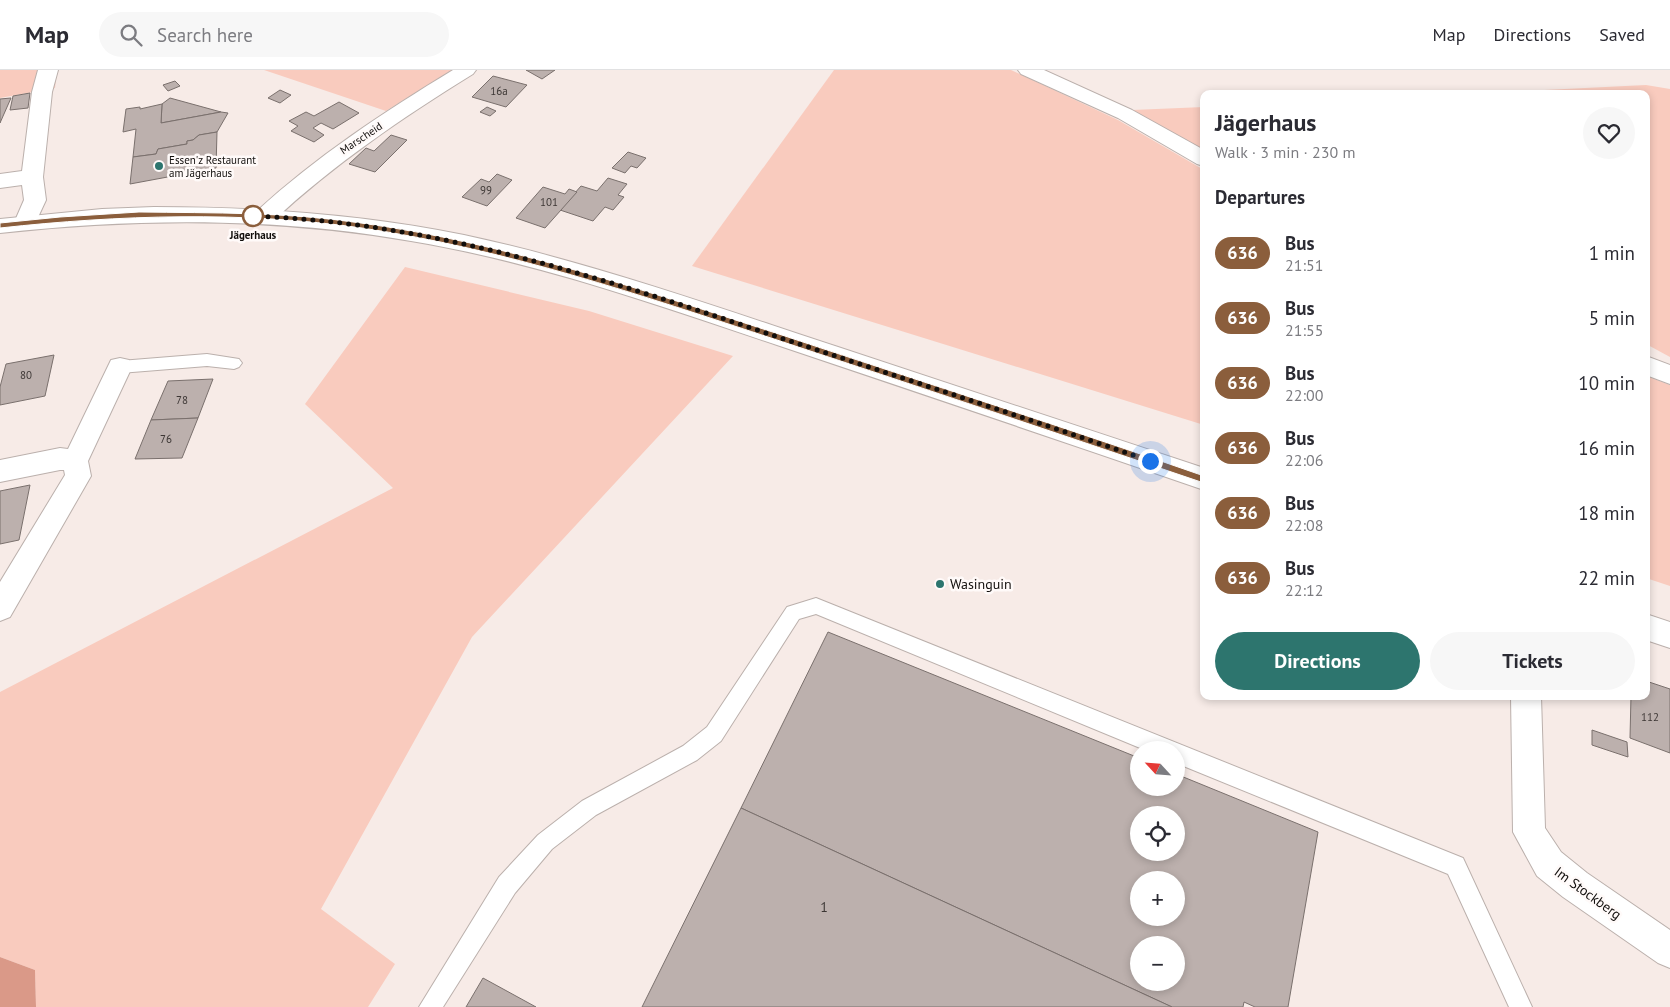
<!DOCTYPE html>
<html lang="en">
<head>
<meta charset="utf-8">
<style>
  :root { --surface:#fff; --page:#f7f7f7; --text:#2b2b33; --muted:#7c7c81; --line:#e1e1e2; --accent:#2d756e }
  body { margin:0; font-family:"PT Sans",sans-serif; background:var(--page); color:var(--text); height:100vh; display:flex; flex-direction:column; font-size:19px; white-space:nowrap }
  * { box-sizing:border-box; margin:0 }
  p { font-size:16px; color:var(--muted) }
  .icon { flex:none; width:28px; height:28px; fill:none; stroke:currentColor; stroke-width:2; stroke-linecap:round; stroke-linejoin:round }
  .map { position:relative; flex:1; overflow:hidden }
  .side { position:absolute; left:1200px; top:20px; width:450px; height:610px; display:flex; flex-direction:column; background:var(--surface); border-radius:10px; box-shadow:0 2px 8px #0003 }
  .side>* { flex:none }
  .badge { padding:0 10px; border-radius:16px; font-size:18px; line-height:32px }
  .needle { width:32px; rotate:296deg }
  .tools { position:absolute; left:1130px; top:671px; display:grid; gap:10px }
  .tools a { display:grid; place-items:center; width:55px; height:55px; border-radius:50%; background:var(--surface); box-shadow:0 2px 8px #0003; font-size:25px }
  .you { position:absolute; width:25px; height:25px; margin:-12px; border:4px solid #fff; border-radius:50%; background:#1a73e8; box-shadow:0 0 0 8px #1a73e833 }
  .map>.badge { position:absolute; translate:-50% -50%; box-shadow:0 0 0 2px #fff }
  h2 { padding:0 15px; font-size:19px; line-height:45px }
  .round { display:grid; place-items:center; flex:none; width:52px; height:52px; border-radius:26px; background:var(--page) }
  .head { display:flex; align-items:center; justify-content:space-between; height:85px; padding:0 15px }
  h1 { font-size:24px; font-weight:700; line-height:38px }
  .button { display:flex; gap:10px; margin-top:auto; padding:10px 15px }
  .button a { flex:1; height:58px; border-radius:30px; background:var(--accent); color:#fff; font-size:20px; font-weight:700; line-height:58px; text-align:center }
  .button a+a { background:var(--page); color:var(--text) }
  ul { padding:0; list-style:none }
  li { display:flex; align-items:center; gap:15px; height:65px; padding:0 15px }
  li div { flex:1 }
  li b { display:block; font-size:19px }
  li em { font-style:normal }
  li .badge { min-width:55px; font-weight:700; text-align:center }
  header { display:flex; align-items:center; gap:30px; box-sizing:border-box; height:70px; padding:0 25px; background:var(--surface); border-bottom:1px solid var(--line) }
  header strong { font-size:24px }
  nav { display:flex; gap:28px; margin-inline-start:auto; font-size:18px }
  .search { width:350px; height:45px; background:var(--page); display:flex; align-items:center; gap:12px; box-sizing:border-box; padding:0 18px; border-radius:28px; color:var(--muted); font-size:19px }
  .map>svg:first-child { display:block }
  .green { fill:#f9cbbe }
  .forest { fill:#da9988 }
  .building { fill:#bcb0ad; stroke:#7a706d; fill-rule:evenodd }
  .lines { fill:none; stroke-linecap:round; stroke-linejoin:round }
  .service-casing { stroke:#bbb0ac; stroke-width:2 }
  .minor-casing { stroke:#bbb0ac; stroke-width:2 }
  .primary-casing { stroke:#bbb0ac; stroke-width:2 }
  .service { fill:#fff; fill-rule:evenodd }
  .minor { fill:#fff; fill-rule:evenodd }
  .primary { fill:#fff; fill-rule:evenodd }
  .line { fill:#8b5e3c; stroke:#fff }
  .walk { stroke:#110e0c; stroke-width:5; stroke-dasharray:0 9 }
  .poi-dot { fill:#2d756e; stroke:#fffaf9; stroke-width:2 }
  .stop-dot { fill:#fff; stroke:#8b5e3c; stroke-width:2.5 }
  .labels { text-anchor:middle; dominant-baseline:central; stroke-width:5; stroke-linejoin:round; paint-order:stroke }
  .number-label { font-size:11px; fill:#3c3634 }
  .far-street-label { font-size:11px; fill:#110e0c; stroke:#fffaf9 }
  .far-poi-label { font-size:11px; fill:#110e0c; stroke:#fffaf9; text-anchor:start }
  .far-stop-label { font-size:11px; font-weight:bold; fill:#110e0c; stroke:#fffaf9 }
  .poi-label { font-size:14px; fill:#110e0c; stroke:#fffaf9; text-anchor:start }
  .street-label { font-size:14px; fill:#110e0c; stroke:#fffaf9 }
  .near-number-label { font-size:14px; fill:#3c3634 }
</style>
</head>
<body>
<header>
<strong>Map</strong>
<div class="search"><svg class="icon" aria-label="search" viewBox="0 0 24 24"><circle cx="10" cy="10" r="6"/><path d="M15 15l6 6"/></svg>Search here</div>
<nav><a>Map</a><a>Directions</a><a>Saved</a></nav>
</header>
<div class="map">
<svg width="1670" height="937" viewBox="0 0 1670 937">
  <rect width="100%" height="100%" fill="#f7ebe7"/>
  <g class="green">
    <path d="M0,0H57L55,18L0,28Z"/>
    <path d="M264,0H452L386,41Z"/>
    <path d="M834,0H1011L1118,50L1204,100V355L692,196Z"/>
    <path d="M1646,15L1670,19V287L1646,274V24H1462Z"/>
    <path d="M1204,37V82L1132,40Z"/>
    <path d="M405,197L589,241L733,286L472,567L321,839L395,894L368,937H36L35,900L0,887V622L393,418L305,334Z"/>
    <path d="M1646,306L1670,315V516L1646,508Z"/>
  </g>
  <path class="forest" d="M0,887L35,900L36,937H0Z"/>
  <g class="building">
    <path d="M526,0H555L542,9Z"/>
    <path d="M493,6L527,15L506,37L472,27Z"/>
    <path d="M175,11L180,16L168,21L163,15Z"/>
    <path d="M280,20L291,25L280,33L268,28Z"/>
    <path d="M30,23L28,38L10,40L13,26Z"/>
    <path d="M11,28L0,53V29Z"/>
    <path d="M170,28L221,42L161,53L162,34Z"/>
    <path d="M339,32L359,43L333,59L321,53L313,58L324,65L314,72L291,61L298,56L289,51L306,42L314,46Z"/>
    <path d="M162,34L161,53L221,42L228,43L217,62L199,65L193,70L187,71V74L158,79L156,84L133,87L136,59L123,62L126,39L140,37V39Z"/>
    <path d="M487,37L496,41L490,46L480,42Z"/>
    <path d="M217,62L216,98L130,114L133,87L156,84L158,79L187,74V71L193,70L199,65Z"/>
    <path d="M391,65L407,70L375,102L349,94L366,78L374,81Z"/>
    <path d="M628,82L646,88L637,98L631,96L625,103L612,98Z"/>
    <path d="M497,104L512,110L487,136L462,127L481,109L489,112Z"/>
    <path d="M608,108L627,114L618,125L624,127L613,140L605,137L593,151L560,140L581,116L597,121Z"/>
    <path d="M543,117L565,124L569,119L577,122L545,158L516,148Z"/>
    <path d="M54,285L45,326L0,335V317L6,294Z"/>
    <path d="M213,309L198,348L151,350L168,311Z"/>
    <path d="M198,348L182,388L135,389L151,350Z"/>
    <path d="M30,415L19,470L0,474V421Z"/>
    <path d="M828,562L1139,688V718H1176V704L1318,762L1288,937H1255L1244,932L1243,937H1172L741,738ZM1139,745H1176V782H1139ZM1139,810H1176V848H1139ZM1139,875H1176V912H1139Z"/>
    <path d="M1646,611L1670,619V683L1630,668L1631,626H1646Z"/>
    <path d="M1592,660L1627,672L1628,687L1592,675Z"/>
    <path d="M741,738L1172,937H642Z"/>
    <path d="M483,908L536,937H466Z"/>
  </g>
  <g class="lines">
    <g class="service-casing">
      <g id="service">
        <path d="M207,284L239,289L242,293L239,297L234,299L207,296L120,303L115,301L112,297L115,293L120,291Z"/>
        <path d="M816,528L1463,788L1532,937H1509L1448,804L1176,693V680H1145L816,544L799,549L721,671L697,690L596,745L552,779L515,823L443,937H419L499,807L538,765L582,731L683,676L707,657L787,537Z"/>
      </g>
    </g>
    <g class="minor-casing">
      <g id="minor">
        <path d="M38,0H58L52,22L43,107L46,130L33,158L25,160L17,158L14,153L24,130L22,115L0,118V104L22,101L32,22Z"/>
        <path d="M453,0H476L473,4C402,48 334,94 273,151L265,153L257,151L254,146L257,141C317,86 384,42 453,0Z"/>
        <path d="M1018,0H1044L1132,40L1204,80V96L1197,94L1118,48L1021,4Z"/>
        <path d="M1646,286L1670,295V314L1646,305Z"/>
        <path d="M120,288L129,290L132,297L88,391L91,406L10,547L0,551V512L65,405L64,400H60L0,412V390L60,378L68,379L111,290Z"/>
        <path d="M1511,626H1541L1545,758L1561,782L1587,803L1670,860V898L1658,893L1563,827L1537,806L1513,762Z"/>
      </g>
    </g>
    <g class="primary-casing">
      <g id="primary">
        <path d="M154,137C258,137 362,144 464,165C590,192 713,236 835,276C958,317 1081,357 1204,398V420C1062,371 920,323 777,275C657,235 537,192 411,171C275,147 137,148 0,163V149L102,139Z"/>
        <path d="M1646,544L1670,552V578L1646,570Z"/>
      </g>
    </g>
    <use href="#service" class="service"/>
    <use href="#minor" class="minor"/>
    <use href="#primary" class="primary"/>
  </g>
  <path class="line" d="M139,142C213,143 287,142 361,153C507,173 645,221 785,266C926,313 1067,358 1207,407L1208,409L1204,413C1062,365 920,317 777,270C640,225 505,179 362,158C243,141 119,145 0,158V153L60,147Z"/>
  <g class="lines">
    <path class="walk" d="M253,146H247C434,151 612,211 787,270C908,310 1030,349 1150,391"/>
  </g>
  <g class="poi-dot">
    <circle cx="159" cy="96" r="5"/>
    <circle cx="940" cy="514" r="5"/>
  </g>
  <circle class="stop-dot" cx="253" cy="146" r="10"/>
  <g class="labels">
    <g class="number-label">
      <text x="499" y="21">16a</text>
      <text x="486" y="120">99</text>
      <text x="549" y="132">101</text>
      <text x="26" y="305">80</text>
      <text x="182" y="330">78</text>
      <text x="166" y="369">76</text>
      <text x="1650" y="647">112</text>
    </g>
    <g class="far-street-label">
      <text transform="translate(361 68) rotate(-34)">Marscheid</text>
    </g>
    <g class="far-poi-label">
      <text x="169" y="90">Essen'z Restaurant<tspan x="169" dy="13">am Jägerhaus</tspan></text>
    </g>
    <g class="far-stop-label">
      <text x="253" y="165">Jägerhaus</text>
    </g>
    <g class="poi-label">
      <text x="950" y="514">Wasinguin</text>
    </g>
    <g class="street-label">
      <text transform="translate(1588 823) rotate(36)">Im Stockberg</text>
    </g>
    <g class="near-number-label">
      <text x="824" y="837">1</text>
    </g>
  </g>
</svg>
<div class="tools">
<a><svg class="needle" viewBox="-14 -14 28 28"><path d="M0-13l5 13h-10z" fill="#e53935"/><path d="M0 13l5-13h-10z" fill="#7c7c81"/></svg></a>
<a><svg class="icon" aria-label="locate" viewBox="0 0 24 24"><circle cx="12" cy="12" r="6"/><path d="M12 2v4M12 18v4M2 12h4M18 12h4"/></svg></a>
<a>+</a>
<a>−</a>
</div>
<div class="you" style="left:1150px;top:391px"></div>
<section class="side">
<div class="head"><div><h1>Jägerhaus</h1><p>Walk · 3 min · 230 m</p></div><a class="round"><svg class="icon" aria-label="heart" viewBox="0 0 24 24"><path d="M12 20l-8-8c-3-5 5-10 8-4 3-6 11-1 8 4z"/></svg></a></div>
<h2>Departures</h2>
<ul>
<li><span class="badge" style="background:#8b5e3c;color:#fff">636</span><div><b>Bus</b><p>21:51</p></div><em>1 min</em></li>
<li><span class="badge" style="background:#8b5e3c;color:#fff">636</span><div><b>Bus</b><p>21:55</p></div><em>5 min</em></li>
<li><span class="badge" style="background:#8b5e3c;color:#fff">636</span><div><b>Bus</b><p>22:00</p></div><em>10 min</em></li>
<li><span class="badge" style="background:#8b5e3c;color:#fff">636</span><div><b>Bus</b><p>22:06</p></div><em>16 min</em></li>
<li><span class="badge" style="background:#8b5e3c;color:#fff">636</span><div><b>Bus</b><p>22:08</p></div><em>18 min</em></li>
<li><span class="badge" style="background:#8b5e3c;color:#fff">636</span><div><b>Bus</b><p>22:12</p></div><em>22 min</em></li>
</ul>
<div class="button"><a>Directions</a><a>Tickets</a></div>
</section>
</div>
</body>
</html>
